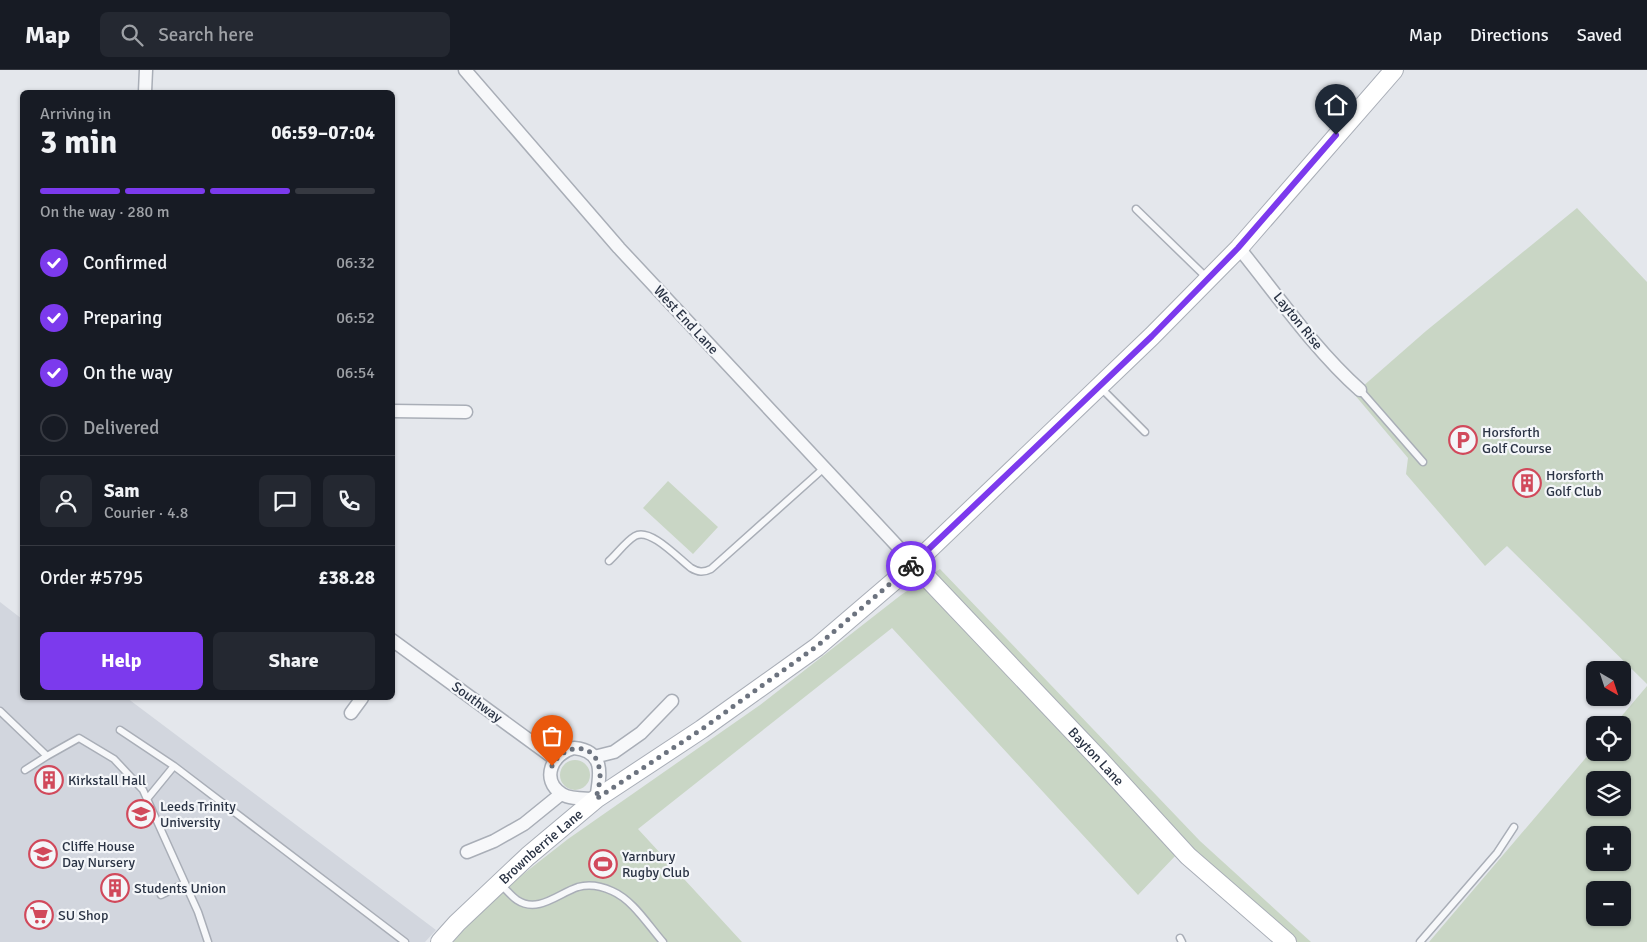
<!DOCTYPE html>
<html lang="en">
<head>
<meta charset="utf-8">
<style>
  :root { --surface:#171b24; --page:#242831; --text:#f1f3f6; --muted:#9ea1a6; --line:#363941; --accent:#7c3aed }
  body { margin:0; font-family:Signika,sans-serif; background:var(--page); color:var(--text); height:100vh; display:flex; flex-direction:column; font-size:19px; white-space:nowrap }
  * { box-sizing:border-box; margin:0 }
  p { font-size:16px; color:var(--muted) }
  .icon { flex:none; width:28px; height:28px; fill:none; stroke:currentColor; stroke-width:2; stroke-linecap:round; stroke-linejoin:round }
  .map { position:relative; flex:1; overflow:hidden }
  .panel { position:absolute; left:20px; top:20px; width:375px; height:610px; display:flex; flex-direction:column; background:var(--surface); border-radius:8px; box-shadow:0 1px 4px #0004 }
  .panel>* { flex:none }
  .needle { width:32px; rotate:141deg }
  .tools { position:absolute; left:1586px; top:591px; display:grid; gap:10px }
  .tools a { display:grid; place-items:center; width:45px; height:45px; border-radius:8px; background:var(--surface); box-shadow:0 1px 4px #0004; font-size:25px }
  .pin { position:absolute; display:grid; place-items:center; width:42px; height:42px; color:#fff; margin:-51px -21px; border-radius:50% 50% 50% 0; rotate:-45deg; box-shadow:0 0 5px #0007 }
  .pin .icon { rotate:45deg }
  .courier { position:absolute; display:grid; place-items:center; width:50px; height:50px; margin:-25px; border:4px solid #7c3aed; border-radius:50%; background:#fff; color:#222; box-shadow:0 1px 6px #0007 }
  .summary em { font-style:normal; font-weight:800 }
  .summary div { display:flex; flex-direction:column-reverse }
  .summary { display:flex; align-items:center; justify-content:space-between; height:85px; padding:0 20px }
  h1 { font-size:32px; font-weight:800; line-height:38px }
  .bar { display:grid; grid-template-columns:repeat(4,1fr); gap:8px 5px; align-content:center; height:60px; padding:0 20px }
  .bar i { height:6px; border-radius:4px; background:var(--line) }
  .bar .selected { background:var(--accent) }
  .bar p { grid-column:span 4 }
  .line { display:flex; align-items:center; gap:12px; padding:0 20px; border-top:1px solid var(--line) }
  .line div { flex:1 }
  .round { display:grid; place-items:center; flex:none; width:52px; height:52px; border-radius:8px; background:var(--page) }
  ol { padding:0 20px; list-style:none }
  li { display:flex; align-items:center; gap:15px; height:55px }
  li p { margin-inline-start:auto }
  li .icon { padding:5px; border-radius:50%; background:var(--accent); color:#fff; stroke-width:4 }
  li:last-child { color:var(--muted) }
  li i { width:28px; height:28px; border:2px solid var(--line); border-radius:50% }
  .button { display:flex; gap:10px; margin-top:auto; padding:10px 20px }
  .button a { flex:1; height:58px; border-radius:8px; background:var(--accent); color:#fff; font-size:20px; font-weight:800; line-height:58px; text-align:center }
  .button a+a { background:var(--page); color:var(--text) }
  header { display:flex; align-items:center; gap:30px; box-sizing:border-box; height:70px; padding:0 25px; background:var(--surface); border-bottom:1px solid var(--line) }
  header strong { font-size:24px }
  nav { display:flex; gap:28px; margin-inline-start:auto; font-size:18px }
  .search { width:350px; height:45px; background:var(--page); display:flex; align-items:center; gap:12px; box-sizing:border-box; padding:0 18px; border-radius:8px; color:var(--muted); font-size:19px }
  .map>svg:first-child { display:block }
</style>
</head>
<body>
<header>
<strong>Map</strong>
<div class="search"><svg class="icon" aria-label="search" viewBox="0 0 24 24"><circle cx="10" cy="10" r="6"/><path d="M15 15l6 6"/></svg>Search here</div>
<nav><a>Map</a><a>Directions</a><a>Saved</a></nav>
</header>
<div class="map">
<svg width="1647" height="872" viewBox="0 0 1647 872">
  <rect width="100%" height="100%" fill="#e4e7ec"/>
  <path fill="#d2d6de" d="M0,532l22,17v79h105l309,232 -11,12h-425z"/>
  <path fill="#c9d6c5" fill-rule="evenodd" d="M1577,138l70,74v402l-140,-138 -22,20 -79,-92 2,-16 -54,-64 72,-63z
    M668,411l50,46 -25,27 -50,-46z
    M940,499l260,272 111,101h-35l-98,-89 -40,42 -246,-267 -254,201 104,113h-289l25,-28 26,-25 64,-50 192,-134 141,-110z
    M1647,616v256h-218l166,-195v5h27v-27h-8zM1595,710h27v28h-27zM1595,765h27v27h-27zM1595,820h27v28h-27z
    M560 705a15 15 0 1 1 30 0a15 15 0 1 1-30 0Z"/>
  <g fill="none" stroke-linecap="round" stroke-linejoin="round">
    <defs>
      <path id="lane" d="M1136,139l71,69
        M1100,317l45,45
        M1360,320l63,72
        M609,491c8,-7 16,-19 26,-25 15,-9 44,23 56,32 7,4 12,5 20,1l113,-101
        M0,641l47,45 32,-18 35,21 29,31 55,122 10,30
        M120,660l54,36 -27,33
        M174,696l231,176
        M25,700l22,-14
        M500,814c6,5 11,12 17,16 21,14 42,-7 61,-13 11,-3 23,-1 34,4 21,9 36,34 51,51
        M161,825l24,-12
        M1180,868l2,4
        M1420,872l77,-89 17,-26"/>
      <path id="street" d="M465,0l154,178 295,316
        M145,22l1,-22
        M1239,178c38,47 76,102 121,142
        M392,341l74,1
        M392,570l163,119
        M351,643l11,-15
        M574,678c32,3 26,28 22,51 -10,-1 -25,1 -34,-5 -22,-14 -10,-41 12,-46z
        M594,687l20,-5 27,-19 31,-32
        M467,782l27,-11 30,-17 37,-30"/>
      <g id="secondary">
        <path id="s1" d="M914,494l186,196 88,96 99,86"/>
        <path id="s2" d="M440,872l17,-19 71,-67 68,-57 106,-70 115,-82 97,-83 238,-228 87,-88 155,-178"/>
      </g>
    </defs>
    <use href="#lane" stroke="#a9aeb7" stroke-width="9"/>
    <use href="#street" stroke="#a9aeb7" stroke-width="15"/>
    <use href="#secondary" stroke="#a9aeb7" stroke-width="20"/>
    <use href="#lane" stroke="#f7f8fa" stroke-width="6"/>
    <use href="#street" stroke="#f7f8fa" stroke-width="12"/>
    <use href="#secondary" stroke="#fff" stroke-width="18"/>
  </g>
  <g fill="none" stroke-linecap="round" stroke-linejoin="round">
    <path stroke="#6c737f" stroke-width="5" stroke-dasharray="0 9" d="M552,696c10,-21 41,-26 47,1 3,10 -1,22 -3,32l106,-70 115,-83 94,-80"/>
    <path stroke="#7c3aed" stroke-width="6" d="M911,496l241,-230 86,-88 98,-113"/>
  </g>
  <defs>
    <symbol id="parking-ring" viewBox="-11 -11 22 22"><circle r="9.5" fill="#f4f6f9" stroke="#d1495b" stroke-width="1.5"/><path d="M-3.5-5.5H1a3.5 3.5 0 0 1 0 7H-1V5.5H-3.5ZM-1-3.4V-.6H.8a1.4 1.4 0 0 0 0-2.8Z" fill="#d1495b"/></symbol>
    <symbol id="building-ring" viewBox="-11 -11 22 22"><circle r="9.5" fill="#f4f6f9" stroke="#d1495b" stroke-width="1.5"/><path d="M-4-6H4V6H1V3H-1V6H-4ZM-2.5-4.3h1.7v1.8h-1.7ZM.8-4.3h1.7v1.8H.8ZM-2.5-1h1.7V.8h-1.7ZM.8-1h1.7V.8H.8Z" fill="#d1495b"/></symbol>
    <symbol id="university-ring" viewBox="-11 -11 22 22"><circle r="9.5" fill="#f4f6f9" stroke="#d1495b" stroke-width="1.5"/><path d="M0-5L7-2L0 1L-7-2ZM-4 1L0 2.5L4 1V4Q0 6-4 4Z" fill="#d1495b"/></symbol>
    <symbol id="school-ring" viewBox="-11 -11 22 22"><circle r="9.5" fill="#f4f6f9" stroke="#d1495b" stroke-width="1.5"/><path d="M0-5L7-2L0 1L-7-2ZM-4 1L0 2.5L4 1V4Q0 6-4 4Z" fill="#d1495b"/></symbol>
    <symbol id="stadium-ring" viewBox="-11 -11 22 22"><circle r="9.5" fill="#f4f6f9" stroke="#d1495b" stroke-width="1.5"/><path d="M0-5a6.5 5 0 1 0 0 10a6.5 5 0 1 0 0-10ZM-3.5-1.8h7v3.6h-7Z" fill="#d1495b"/></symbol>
    <symbol id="supermarket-ring" viewBox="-11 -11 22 22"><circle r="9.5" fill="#f4f6f9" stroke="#d1495b" stroke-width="1.5"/><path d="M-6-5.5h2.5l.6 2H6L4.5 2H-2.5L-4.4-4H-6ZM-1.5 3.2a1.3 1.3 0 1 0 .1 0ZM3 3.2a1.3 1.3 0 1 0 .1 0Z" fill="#d1495b"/></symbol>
  </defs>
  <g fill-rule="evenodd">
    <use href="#parking-ring" x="1447" y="354" width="32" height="32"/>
    <use href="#building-ring" x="1511" y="397" width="32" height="32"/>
    <use href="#building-ring" x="33" y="694" width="32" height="32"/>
    <use href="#university-ring" x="125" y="728" width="32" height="32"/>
    <use href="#school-ring" x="27" y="768" width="32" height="32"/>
    <use href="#stadium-ring" x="587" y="778" width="32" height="32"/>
    <use href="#building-ring" x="99" y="802" width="32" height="32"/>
    <use href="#supermarket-ring" x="23" y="829" width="32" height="32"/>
  </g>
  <g text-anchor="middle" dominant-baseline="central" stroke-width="4.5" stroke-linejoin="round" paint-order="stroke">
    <g font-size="14" fill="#2b3445" stroke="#f4f6f9">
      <text transform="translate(686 250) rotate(47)">West End Lane</text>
      <text transform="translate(1298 251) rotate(51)">Layton Rise</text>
      <text transform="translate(477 632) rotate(36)">Southway</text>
      <text stroke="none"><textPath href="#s1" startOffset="265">Bayton Lane</textPath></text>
      <text stroke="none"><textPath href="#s2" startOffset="139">Brownberrie Lane</textPath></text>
    </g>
    <g font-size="14" fill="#2b3445" stroke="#f4f6f9" text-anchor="start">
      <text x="1482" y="362">Horsforth<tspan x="1482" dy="16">Golf Course</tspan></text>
      <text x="1546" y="405">Horsforth<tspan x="1546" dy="16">Golf Club</tspan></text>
      <text x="68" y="710">Kirkstall Hall</text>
      <text x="160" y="736">Leeds Trinity<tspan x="160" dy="16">University</tspan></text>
      <text x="62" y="776">Cliffe House<tspan x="62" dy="16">Day Nursery</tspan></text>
      <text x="622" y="786">Yarnbury<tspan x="622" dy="16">Rugby Club</tspan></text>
      <text x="134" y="818">Students Union</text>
      <text x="58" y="845">SU Shop</text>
    </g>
  </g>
</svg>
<div class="tools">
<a><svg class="needle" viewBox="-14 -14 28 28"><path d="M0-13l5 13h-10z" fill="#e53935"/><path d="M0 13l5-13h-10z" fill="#9ea1a6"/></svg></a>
<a><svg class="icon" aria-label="locate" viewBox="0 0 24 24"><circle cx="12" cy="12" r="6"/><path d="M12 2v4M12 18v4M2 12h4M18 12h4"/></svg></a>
<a><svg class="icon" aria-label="layers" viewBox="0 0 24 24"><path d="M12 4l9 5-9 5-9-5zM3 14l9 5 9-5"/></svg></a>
<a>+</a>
<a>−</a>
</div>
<div class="pin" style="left:552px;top:696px;background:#ea580c"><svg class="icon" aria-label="bag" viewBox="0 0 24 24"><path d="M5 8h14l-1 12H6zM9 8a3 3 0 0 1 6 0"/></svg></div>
<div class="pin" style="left:1336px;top:65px;background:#1f2937"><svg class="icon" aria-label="home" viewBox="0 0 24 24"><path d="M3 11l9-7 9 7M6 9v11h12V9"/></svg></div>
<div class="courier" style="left:911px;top:496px"><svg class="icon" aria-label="bike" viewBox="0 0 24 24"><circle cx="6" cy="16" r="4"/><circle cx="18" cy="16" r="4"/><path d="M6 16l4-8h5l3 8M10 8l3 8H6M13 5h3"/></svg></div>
<section class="panel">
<div class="summary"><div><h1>3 min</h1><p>Arriving in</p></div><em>06:59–07:04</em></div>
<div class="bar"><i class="selected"></i><i class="selected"></i><i class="selected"></i><i></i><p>On the way · 280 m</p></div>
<ol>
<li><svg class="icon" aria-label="check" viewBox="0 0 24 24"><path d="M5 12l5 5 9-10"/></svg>Confirmed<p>06:32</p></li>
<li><svg class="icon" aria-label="check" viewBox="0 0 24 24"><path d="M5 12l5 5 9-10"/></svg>Preparing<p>06:52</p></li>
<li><svg class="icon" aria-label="check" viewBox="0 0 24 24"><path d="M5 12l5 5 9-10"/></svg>On the way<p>06:54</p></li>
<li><i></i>Delivered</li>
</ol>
<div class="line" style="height:90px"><a class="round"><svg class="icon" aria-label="person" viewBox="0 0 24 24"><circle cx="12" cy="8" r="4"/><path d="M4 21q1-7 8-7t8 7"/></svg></a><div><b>Sam</b><p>Courier · 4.8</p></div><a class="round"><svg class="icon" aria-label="chat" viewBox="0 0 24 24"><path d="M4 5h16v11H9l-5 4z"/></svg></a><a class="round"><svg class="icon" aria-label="phone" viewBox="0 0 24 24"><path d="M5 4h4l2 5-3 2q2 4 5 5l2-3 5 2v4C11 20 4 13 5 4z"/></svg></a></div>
<div class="line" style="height:65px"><div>Order #5795</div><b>£38.28</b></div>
<div class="button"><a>Help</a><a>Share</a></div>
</section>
</div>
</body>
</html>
